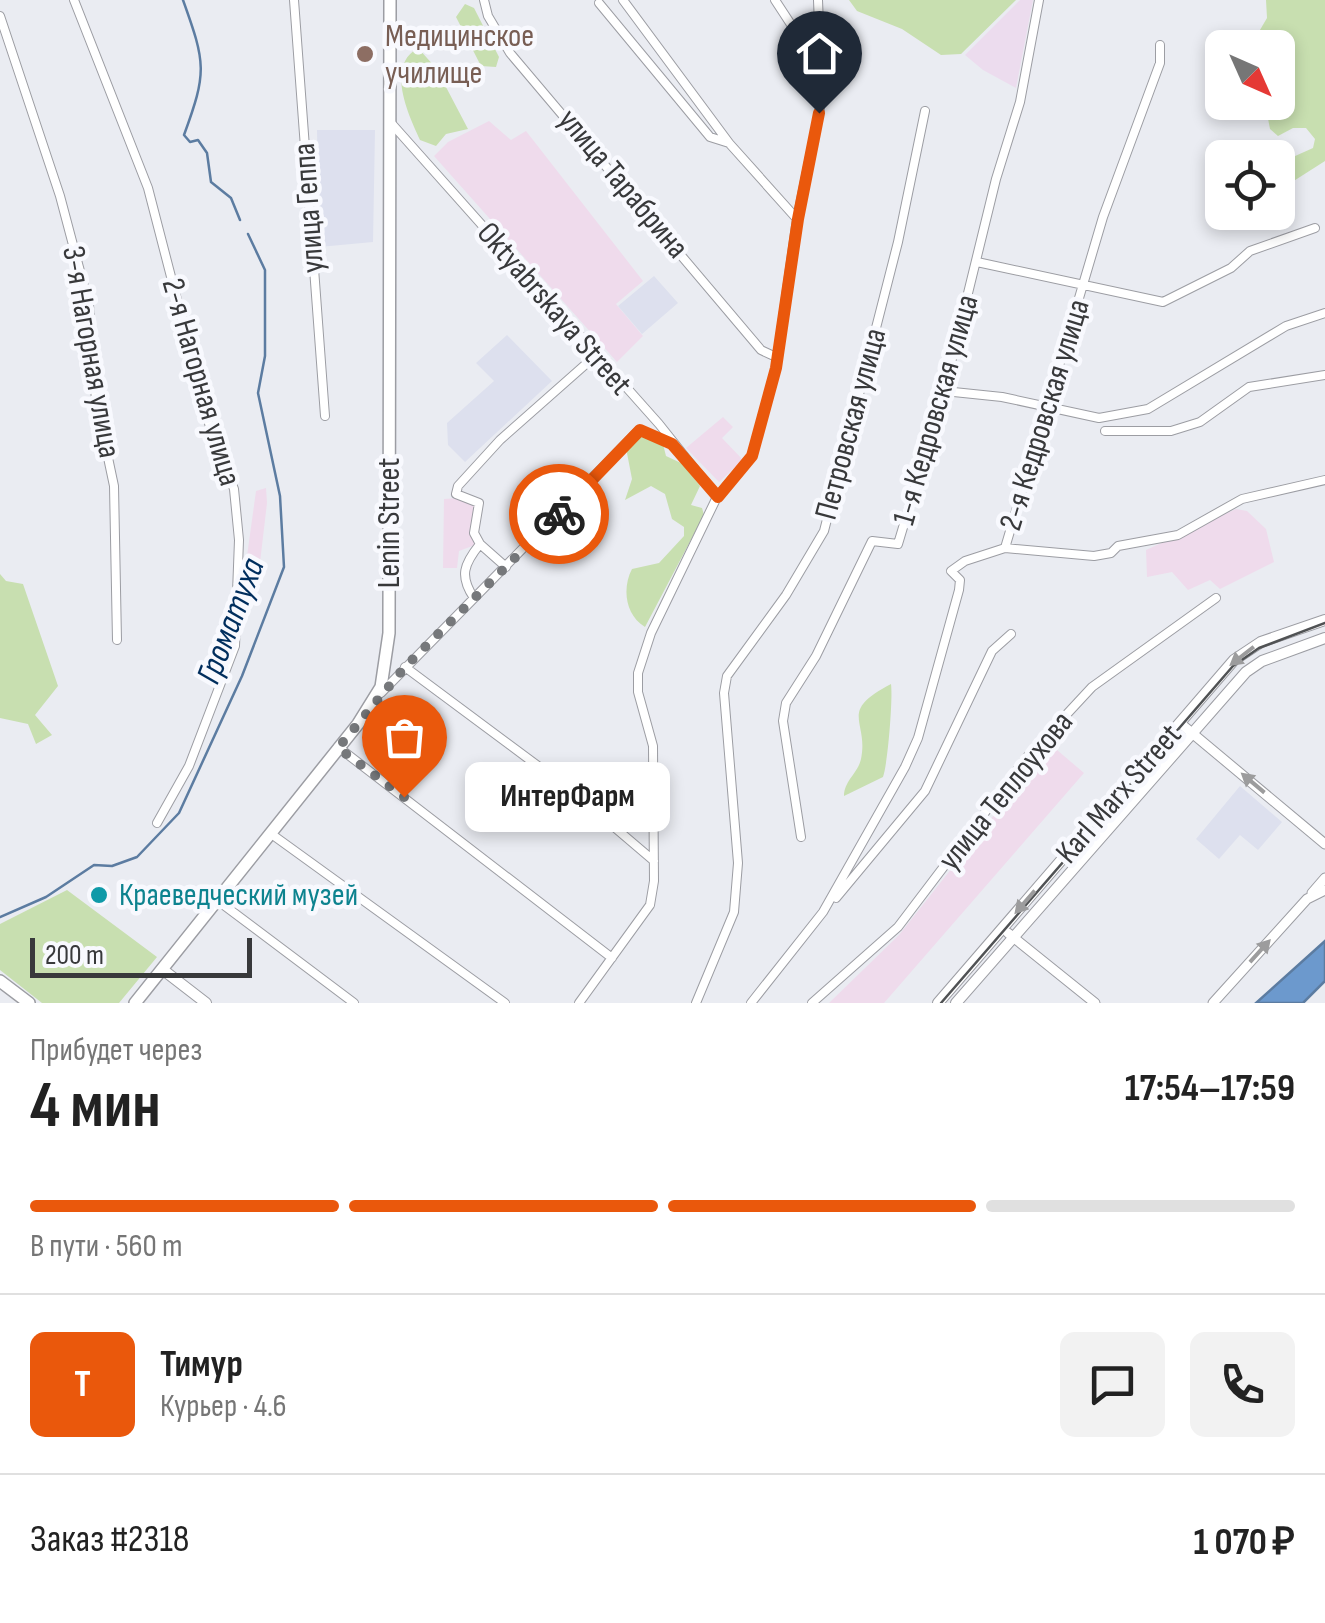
<!DOCTYPE html>
<html lang="ru">
<head>
<meta charset="utf-8">
<style>
  :root { --surface:#fff; --page:#f2f2f2; --text:#222; --muted:#767676; --line:#e0e0e0; --accent:#ea580c }
  body { margin:0; font-family:"Sofia Sans Condensed",sans-serif; background:var(--page); color:var(--text); height:100vh; display:flex; flex-direction:column; font-size:38px; white-space:nowrap }
  * { box-sizing:border-box; margin:0 }
  p { font-size:32px; color:var(--muted) }
  .icon { flex:none; width:55px; height:55px; fill:none; stroke:currentColor; stroke-width:2; stroke-linecap:round; stroke-linejoin:round }
  .map { position:relative; height:1003px; overflow:hidden }
  .side { display:flex; flex-direction:column; background:var(--surface); flex:1 }
  .side>* { flex:none }
  .needle { width:65px; rotate:135deg }
  .fabs { position:absolute; left:1205px; top:30px; display:grid; gap:20px }
  .fabs a { display:grid; place-items:center; width:90px; height:90px; border-radius:15px; background:var(--surface); box-shadow:0 5px 15px #0003; font-size:50px }
  .scale { position:absolute; left:30px; bottom:25px; width:222px; box-sizing:border-box; padding-left:10px; border:5px solid #38393b; border-top:0; font-size:28px; line-height:35px; white-space:nowrap; color:#38393b; -webkit-text-stroke:8px #f8f9fe; paint-order:stroke }
  .pin { position:absolute; display:grid; place-items:center; width:85px; height:85px; color:#fff; margin:-102px -42px; border-radius:50% 50% 50% 0; rotate:-45deg; box-shadow:0 0 10px #0007 }
  .pin .icon { rotate:45deg }
  .courier { position:absolute; display:grid; place-items:center; width:100px; height:100px; margin:-50px; border:8px solid #ea580c; border-radius:50%; background:#fff; color:#222; box-shadow:0 2px 12px #0007 }
  .bubble { position:absolute; height:70px; border-radius:15px; background:var(--surface); box-shadow:0 5px 15px #0003; font-size:32px; font-weight:700; line-height:70px; text-align:center }
  .summary em { font-style:normal; font-weight:700 }
  .summary div { display:flex; flex-direction:column-reverse }
  .summary { display:flex; align-items:center; justify-content:space-between; height:170px; padding:0 30px }
  h1 { font-size:65px; font-weight:700; line-height:75px }
  .bar { display:grid; grid-template-columns:repeat(4,1fr); gap:15px 10px; align-content:center; height:120px; padding:0 30px }
  .bar i { height:12px; border-radius:8px; background:var(--line) }
  .bar .on { background:var(--accent) }
  .bar p { grid-column:span 4 }
  .line { display:flex; align-items:center; gap:25px; padding:0 30px; border-top:2px solid var(--line) }
  .line div { flex:1 }
  .round { display:grid; place-items:center; flex:none; width:105px; height:105px; border-radius:15px; background:var(--page) }
  .map>svg:first-child { display:block }
</style>
</head>
<body>
<div class="map">
<svg width="1325" height="1003" viewBox="0 0 1325 1003">
  <rect width="100%" height="100%" fill="#eaecf2"/>
  <path fill="#ecdcee" d="M1020,0h13l-17,88 -33,-18 -18,-15z"/>
  <path fill="#efdbec" d="M489,121l22,19 15,-9 117,150 -27,23 27,32 -26,26 -183,-206 14,-14z
    M723,417l10,10 -11,11 21,22 -24,22 -33,-34z
    M266,488l1,15 -10,85 -14,-3 13,-94z
    M458,498l19,5 -2,42 -16,6 -2,17h-14l1,-69z
    M1236,509l11,2 19,18 8,33 -54,27 -10,-9 -22,10 -16,-18 -25,5 -1,-27z
    M1050,744l34,29 -200,230h-55l70,-68z"/>
  <path fill="#dde0ee" d="M317,130h58l-2,112 -54,5z
    M654,276l24,27 -36,31 -24,-28z
    M507,335l45,46 -87,81 -17,-17 -1,-22 47,-42 -18,-18z
    M1240,786l42,36 -24,28 -18,-15 -21,24 -23,-20z"/>
  <path fill="#c8dfb0" d="M849,0h167l-55,54 -20,1 -39,-26 -45,-18z
    M1266,0h59v161l-47,30v-33l-28,-1 1,-13 12,-2 21,19 29,-13 2,-9 -9,-11h-13l-15,8 -8,-7 -5,-26 13,-1v-54l-28,-1 17,-29z
    M465,4l9,4 25,49 -3,10 -15,-1 -25,-49z
    M418,48l18,20 32,61 -22,5 -10,12 -16,-6c-11,-24 -35,-74 -2,-92z
    M642,435l21,9 3,12 17,8 17,22 -9,19 11,3 2,7 -59,112c-20,-12 -23,-39 -13,-58l27,-6 25,-27v-9l-12,-8 -7,-25 -14,-8 -26,14 7,-21 -6,-31z
    M0,574l6,7 17,3 35,102 -23,29 17,20 -16,9 -8,-20 -28,-6z
    M891,684c2,13 -3,79 -8,93l-39,19c0,-15 14,-23 17,-37 8,-39 -24,-47 30,-75z
    M67,890l90,67 -38,46h-77l-42,-33v-46z"/>
  <path fill="#6c99cd" stroke="#5c7ca1" stroke-width="2.5" d="M1325,941v40l-22,22h-47z"/>
  <g fill="none" stroke-linecap="round" stroke-linejoin="round">
    <path stroke="#5c7ca1" stroke-width="2.5" d="M183,0c23,64 24,72 1,135l6,7 8,-2 9,13 4,29 20,16 9,22
      M0,917l46,-20 48,-32 18,1 25,-9 42,-44 63,-137 42,-109 -4,-71 -22,-103 7,-37v-86l-17,-36"/>
    <defs>
      <path id="minor" d="M74,0l74,188 63,243 23,58 5,51 -4,106 -46,120 -32,57
        M294,0l31,416
        M484,0l4,16 22,37 251,297 15,7
        M623,0l106,143 68,76
        M775,0l51,78
        M599,3l111,134 19,6
        M0,16l60,180 29,109 7,96 18,85 3,154
        M392,124l267,300 58,73
        M977,262l186,40 68,-34 19,-17 65,-23
        M944,391l58,6 97,21 49,-9 138,-83 39,-13
        M639,430l33,14
        M1105,431h66l29,-9 49,-35 76,-12
        M480,544l26,23
        M1005,548l89,8 17,-3 7,-7 60,-11 64,-36 83,-19
        M474,598c-15,-22 -10,-34 6,-54l-6,-11 5,-30 -23,-9 2,-8 42,-46 95,-84
        M405,667l168,125 81,69
        M381,693l258,-263
        M338,747l274,211
        M270,833l235,170
        M801,837l-18,-116 3,-18 30,-47 56,-115 26,3 46,-153 52,-212 24,-77 19,-102
        M836,898l89,-107 67,-140 19,-17
        M217,900l137,103
        M579,1003l71,-98 4,-24 -1,-135 -15,-54v-19l13,-40 66,-136 35,-41 24,-89 21,-148 34,-164v-19l-12,-11 -1,-25
        M696,1003l38,-91 4,-49 -14,-170 3,-17 59,-81 38,-64 74,-289 27,-131
        M751,1003l72,-91 82,-145 13,-29 41,-148 1,-10 -9,-9 14,-10 40,-13 98,-331 57,-154v-18
        M812,1003l86,-76 129,-170 65,-70 124,-89"/>
      <path id="tertiary" d="M1180,723l145,121
        M1312,893l13,-15
        M1008,933l87,70
        M1213,1003l94,-104 18,-9"/>
      <path id="secondary" d="M162,969l44,34
        M938,1003l296,-343 27,-18 64,-22
        M956,1003l290,-331 16,-11 63,-23"/>
      <path id="primary" d="M0,981l29,22
        M135,1003l223,-279 23,-37 8,-54 1,-633"/>
    </defs>
    <use href="#minor" stroke="#9c9da3" stroke-width="10"/>
    <use href="#tertiary" stroke="#9c9da3" stroke-width="11"/>
    <use href="#secondary" stroke="#9c9da3" stroke-width="12"/>
    <use href="#primary" stroke="#9c9da3" stroke-width="14"/>
    <use href="#minor" stroke="#fff" stroke-width="8"/>
    <use href="#tertiary" stroke="#fff" stroke-width="9"/>
    <use href="#secondary" stroke="#fff" stroke-width="10"/>
    <use href="#primary" stroke="#fff" stroke-width="11"/>
    <path stroke="#505254" stroke-width="2.5" d="M941,1003l292,-337 26,-18 66,-25"/>
  </g>
  <defs><path id="oneway-solid" d="M-6-.8H1V-3.2L6.5 0L1 3.2V.8H-6Z" transform="scale(2.5)"/></defs>
  <g fill="#9c9c9d">
    <use href="#oneway-solid" transform="translate(1242 656) rotate(142)"/>
    <use href="#oneway-solid" transform="translate(1253 783) rotate(-140)"/>
    <use href="#oneway-solid" transform="translate(1025 902) rotate(131)"/>
    <use href="#oneway-solid" transform="translate(1260 951) rotate(-48)"/>
  </g>
  <g fill="none" stroke-linecap="round" stroke-linejoin="round">
    <path stroke="#76787b" stroke-width="10" stroke-dasharray="0 18" d="M404,797l-66,-49 67,-81 154,-153"/>
    <path stroke="#ea580c" stroke-width="12" d="M559,514l81,-84 32,14 46,53 34,-41 24,-88 22,-149 21,-106"/>
  </g>
  <circle fill="#8d6e63" stroke="#f8f9fe" stroke-width="4" cx="365" cy="54" r="10"/>
  <circle fill="#0f9aa8" stroke="#f8f9fe" stroke-width="4" cx="99" cy="895" r="10"/>
  <g text-anchor="middle" dominant-baseline="central" stroke-width="9" stroke-linejoin="round" paint-order="stroke">
    <g font-size="32" fill="#785e54" stroke="#f8f9fe" text-anchor="start">
      <text x="385" y="36">Медицинское<tspan x="385" dy="37">училище</tspan></text>
    </g>
    <g font-size="32" fill="#38393b" stroke="#f8f9fe">
      <text transform="translate(623 184) rotate(50)">улица Тарабрина</text>
      <text transform="translate(309 208) rotate(-94)">улица Геппа</text>
      <text transform="translate(554 309) rotate(49)">Oktyabrskaya Street</text>
      <text transform="translate(91 352) rotate(80)">3-я Нагорная улица</text>
      <text transform="translate(201 382) rotate(74)">2-я Нагорная улица</text>
      <text transform="translate(936 410) rotate(-74)">1-я Кедровская улица</text>
      <text transform="translate(1045 415) rotate(-73)">2-я Кедровская улица</text>
      <text transform="translate(851 424) rotate(-75)">Петровская улица</text>
      <text transform="translate(389 523) rotate(-90)">Lenin Street</text>
      <text transform="translate(1006 791) rotate(-51)">улица Теплоухова</text>
      <text transform="translate(1119 794) rotate(-49)">Karl Marx Street</text>
    </g>
    <g font-size="32" fill="#0d838f" stroke="#f8f9fe" text-anchor="start">
      <text x="119" y="895">Краеведческий музей</text>
    </g>
    <g font-size="35" font-style="italic" fill="#002e5d" stroke="#f8f9fe">
      <text transform="translate(231 621) rotate(-69)">Громатуха</text>
    </g>
  </g>
</svg>
<div class="fabs">
<a><svg class="needle" viewBox="-14 -14 28 28"><path d="M0-13l5 13h-10z" fill="#e53935"/><path d="M0 13l5-13h-10z" fill="#767676"/></svg></a>
<a><svg class="icon" aria-label="locate" viewBox="0 0 24 24"><circle cx="12" cy="12" r="6"/><path d="M12 2v4M12 18v4M2 12h4M18 12h4"/></svg></a>
</div>
<div class="scale">200 m</div>
<div class="pin" style="left:404px;top:797px;background:#ea580c"><svg class="icon" aria-label="bag" viewBox="0 0 24 24"><path d="M5 8h14l-1 12H6zM9 8a3 3 0 0 1 6 0"/></svg></div>
<div class="pin" style="left:819px;top:113px;background:#1f2937"><svg class="icon" aria-label="home" viewBox="0 0 24 24"><path d="M3 11l9-7 9 7M6 9v11h12V9"/></svg></div>
<div class="courier" style="left:559px;top:514px"><svg class="icon" aria-label="bike" viewBox="0 0 24 24"><circle cx="6" cy="16" r="4"/><circle cx="18" cy="16" r="4"/><path d="M6 16l4-8h5l3 8M10 8l3 8H6M13 5h3"/></svg></div>
<div class="bubble" style="left:465px;top:762px;width:205px">ИнтерФарм</div>
</div>
<section class="side">
<div class="summary"><div><h1>4 мин</h1><p>Прибудет через</p></div><em>17:54–17:59</em></div>
<div class="bar"><i class="on"></i><i class="on"></i><i class="on"></i><i></i><p>В пути · 560 m</p></div>
<div class="line" style="height:180px"><b class="round" style="background:var(--accent);color:#fff">Т</b><div><b>Тимур</b><p>Курьер · 4.6</p></div><a class="round"><svg class="icon" aria-label="chat" viewBox="0 0 24 24"><path d="M4 5h16v11H9l-5 4z"/></svg></a><a class="round"><svg class="icon" aria-label="phone" viewBox="0 0 24 24"><path d="M5 4h4l2 5-3 2q2 4 5 5l2-3 5 2v4C11 20 4 13 5 4z"/></svg></a></div>
<div class="line" style="height:130px"><div>Заказ #2318</div><b>1 070 ₽</b></div>
</section>
</body>
</html>
